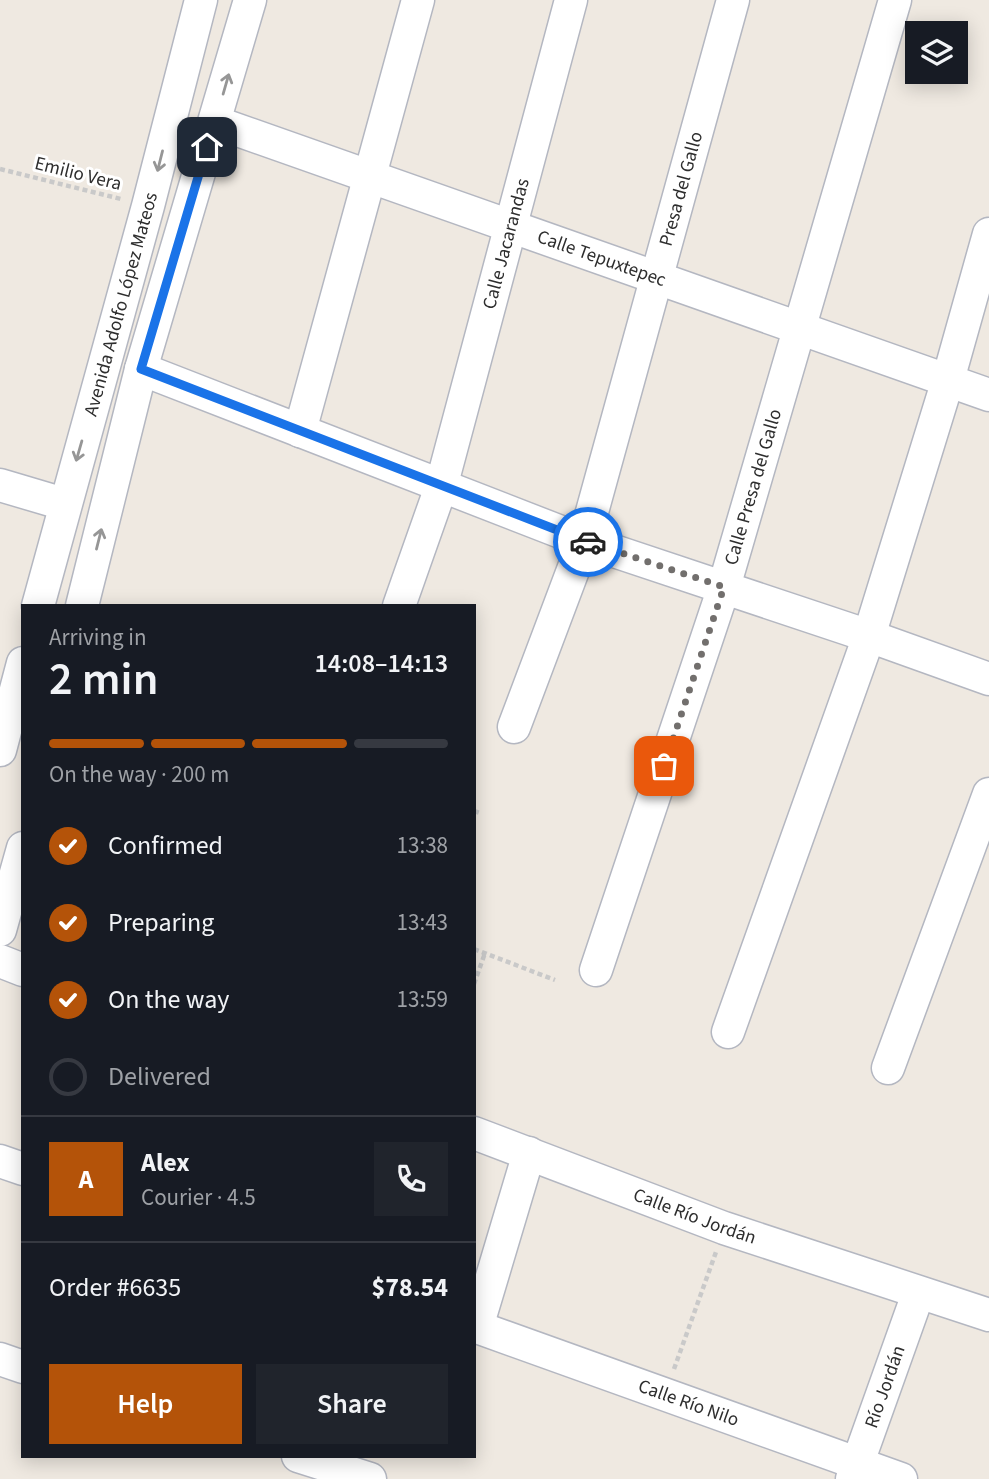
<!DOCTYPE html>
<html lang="en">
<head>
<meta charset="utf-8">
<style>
  :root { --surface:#171b24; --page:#20242c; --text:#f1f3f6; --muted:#9ea1a6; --line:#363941; --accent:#b45309 }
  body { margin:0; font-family:"Source Sans 3",sans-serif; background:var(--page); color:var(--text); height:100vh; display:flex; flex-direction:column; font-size:26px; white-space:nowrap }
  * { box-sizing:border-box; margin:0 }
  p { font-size:23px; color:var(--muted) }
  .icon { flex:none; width:38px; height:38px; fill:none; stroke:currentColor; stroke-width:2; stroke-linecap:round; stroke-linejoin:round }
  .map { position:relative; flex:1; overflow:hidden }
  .side { position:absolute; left:21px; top:604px; width:455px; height:854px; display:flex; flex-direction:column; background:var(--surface); border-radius:0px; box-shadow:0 4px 18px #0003 }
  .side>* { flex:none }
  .buttons { position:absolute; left:905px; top:21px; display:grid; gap:14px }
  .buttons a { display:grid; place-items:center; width:63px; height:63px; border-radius:0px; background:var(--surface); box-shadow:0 4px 18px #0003; font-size:35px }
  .pin { position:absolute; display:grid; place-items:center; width:60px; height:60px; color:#fff; margin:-30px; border-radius:14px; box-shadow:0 4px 10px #0006 }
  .courier { position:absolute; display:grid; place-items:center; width:70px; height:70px; margin:-35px; border:5px solid #1a73e8; border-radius:50%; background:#fff; color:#222; box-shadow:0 2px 9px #0007 }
  .headline em { font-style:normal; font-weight:600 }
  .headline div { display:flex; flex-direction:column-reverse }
  .headline { display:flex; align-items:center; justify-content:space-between; height:119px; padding:0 28px }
  h1 { font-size:46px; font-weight:600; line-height:52px }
  .bar { display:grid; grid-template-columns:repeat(4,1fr); gap:10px 7px; align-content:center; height:84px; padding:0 28px }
  .bar i { height:9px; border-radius:5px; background:var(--line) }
  .bar .active { background:var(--accent) }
  .bar p { grid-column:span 4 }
  .line { display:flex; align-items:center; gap:18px; padding:0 28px; border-top:2px solid var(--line) }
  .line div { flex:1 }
  .round { display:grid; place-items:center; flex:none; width:74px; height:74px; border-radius:0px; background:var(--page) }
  ol { padding:0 28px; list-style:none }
  li { display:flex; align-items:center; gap:21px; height:77px }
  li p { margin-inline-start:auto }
  li .icon { padding:7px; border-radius:50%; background:var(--accent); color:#fff; stroke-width:4 }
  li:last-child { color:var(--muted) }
  li i { width:38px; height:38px; border:4px solid var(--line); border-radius:50% }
  .primary-button { display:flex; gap:14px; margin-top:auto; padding:14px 28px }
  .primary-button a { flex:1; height:80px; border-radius:0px; background:var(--accent); color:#fff; font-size:28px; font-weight:600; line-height:80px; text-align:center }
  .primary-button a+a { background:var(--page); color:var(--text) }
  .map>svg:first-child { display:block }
</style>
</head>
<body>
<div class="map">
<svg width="989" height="1479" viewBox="0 0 989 1479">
  <rect width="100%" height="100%" fill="#efe9e1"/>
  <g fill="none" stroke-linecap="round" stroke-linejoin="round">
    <defs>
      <g id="minor">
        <path id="s1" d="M215,122l774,273"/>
        <path d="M141,369l443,172 285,95 120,43"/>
        <path d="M300,431l118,-431"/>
        <path d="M0,485l64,19"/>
        <path id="s2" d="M38,606l110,-400 53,-206"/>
        <path d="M82,606l59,-237 109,-369"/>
        <path id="s3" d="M399,606l42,-119 130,-487"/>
        <path id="s4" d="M514,727l70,-186 149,-541"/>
        <path d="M0,750l23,-87"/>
        <path d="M0,930l23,-82"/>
        <path d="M0,961l23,9"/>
        <path id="s5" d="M596,970l128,-383 171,-587"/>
        <path d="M728,1032l141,-396 79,-256 41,-146"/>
        <path d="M888,1068l101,-274"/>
        <path id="s6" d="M474,1133l250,95 265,87"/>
        <path d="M0,1161l23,8"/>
        <path id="s7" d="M474,1326l427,153"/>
        <path d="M477,1327l52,-174"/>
        <path d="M0,1359l23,8"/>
        <path d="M298,1456l72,23"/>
        <path id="s8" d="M852,1479l66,-185"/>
      </g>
    </defs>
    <use href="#minor" stroke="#b4b7c1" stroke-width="35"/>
    <path stroke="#c9c9c9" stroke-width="4.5" stroke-dasharray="5 3.5" stroke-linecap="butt" d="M0,169l121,30
      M474,811l6,2
      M474,949l81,31
      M474,984l11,-31
      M674,1369l42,-117"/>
    <use href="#minor" stroke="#fff" stroke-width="32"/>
  </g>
  <defs><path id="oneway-shaft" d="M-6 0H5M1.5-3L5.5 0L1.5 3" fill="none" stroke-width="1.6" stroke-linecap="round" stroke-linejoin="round" transform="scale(1.75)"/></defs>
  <g stroke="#969696">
    <use href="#oneway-shaft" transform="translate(226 84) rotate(-74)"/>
    <use href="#oneway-shaft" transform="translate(160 161) rotate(104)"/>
    <use href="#oneway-shaft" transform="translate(79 451) rotate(106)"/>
    <use href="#oneway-shaft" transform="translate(99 539) rotate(-76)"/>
  </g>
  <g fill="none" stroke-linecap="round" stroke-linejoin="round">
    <path stroke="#726f6d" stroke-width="7" stroke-dasharray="0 12.6" d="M588,542l136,45 -60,179"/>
    <path stroke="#1a73e8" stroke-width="9" d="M207,147l-66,222 447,173"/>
  </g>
  <g text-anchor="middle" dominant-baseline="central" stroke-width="6" stroke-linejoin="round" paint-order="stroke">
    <g font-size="19" fill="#2e2e2e" stroke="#fff">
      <text transform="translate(78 174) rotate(14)">Emilio Vera</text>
      <text stroke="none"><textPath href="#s4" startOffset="564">Presa del Gallo</textPath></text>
      <text stroke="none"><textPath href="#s3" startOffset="378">Calle Jacarandas</textPath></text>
      <text stroke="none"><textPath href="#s1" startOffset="410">Calle Tepuxtepec</textPath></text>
      <text stroke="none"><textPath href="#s2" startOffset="313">Avenida Adolfo López Mateos</textPath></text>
      <text stroke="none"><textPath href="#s5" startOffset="508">Calle Presa del Gallo</textPath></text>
      <text stroke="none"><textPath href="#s6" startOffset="236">Calle Río Jordán</textPath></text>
      <text stroke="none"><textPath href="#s8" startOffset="98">Río Jordán</textPath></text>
      <text stroke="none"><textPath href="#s7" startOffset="228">Calle Río Nilo</textPath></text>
    </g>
  </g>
</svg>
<div class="buttons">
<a><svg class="icon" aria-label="layers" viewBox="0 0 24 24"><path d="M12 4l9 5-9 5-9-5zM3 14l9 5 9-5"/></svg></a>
</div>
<div class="pin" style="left:664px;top:766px;background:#ea580c"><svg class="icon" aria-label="bag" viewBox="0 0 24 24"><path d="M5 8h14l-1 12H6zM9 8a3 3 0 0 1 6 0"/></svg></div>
<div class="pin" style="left:207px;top:147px;background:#1f2937"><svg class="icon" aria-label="home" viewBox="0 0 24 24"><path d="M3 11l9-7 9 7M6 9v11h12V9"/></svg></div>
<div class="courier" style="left:588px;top:542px"><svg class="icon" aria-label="car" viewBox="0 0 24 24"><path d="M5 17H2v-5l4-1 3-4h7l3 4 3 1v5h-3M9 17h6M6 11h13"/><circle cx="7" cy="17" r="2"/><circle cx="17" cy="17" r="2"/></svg></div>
<section class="side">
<div class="headline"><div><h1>2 min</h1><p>Arriving in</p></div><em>14:08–14:13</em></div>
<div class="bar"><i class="active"></i><i class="active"></i><i class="active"></i><i></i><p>On the way · 200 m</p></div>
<ol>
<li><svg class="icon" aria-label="check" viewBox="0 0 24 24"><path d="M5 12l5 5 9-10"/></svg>Confirmed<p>13:38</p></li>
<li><svg class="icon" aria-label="check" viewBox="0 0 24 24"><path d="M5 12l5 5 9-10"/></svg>Preparing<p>13:43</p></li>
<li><svg class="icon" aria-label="check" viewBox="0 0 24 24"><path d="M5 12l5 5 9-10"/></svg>On the way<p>13:59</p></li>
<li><i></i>Delivered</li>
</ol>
<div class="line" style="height:126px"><b class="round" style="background:var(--accent);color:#fff">A</b><div><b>Alex</b><p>Courier · 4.5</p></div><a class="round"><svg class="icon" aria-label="phone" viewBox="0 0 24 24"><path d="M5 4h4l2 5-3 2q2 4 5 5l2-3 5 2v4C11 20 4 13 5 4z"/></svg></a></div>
<div class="line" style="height:91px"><div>Order #6635</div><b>$78.54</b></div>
<div class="primary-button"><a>Help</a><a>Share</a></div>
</section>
</div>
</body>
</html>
